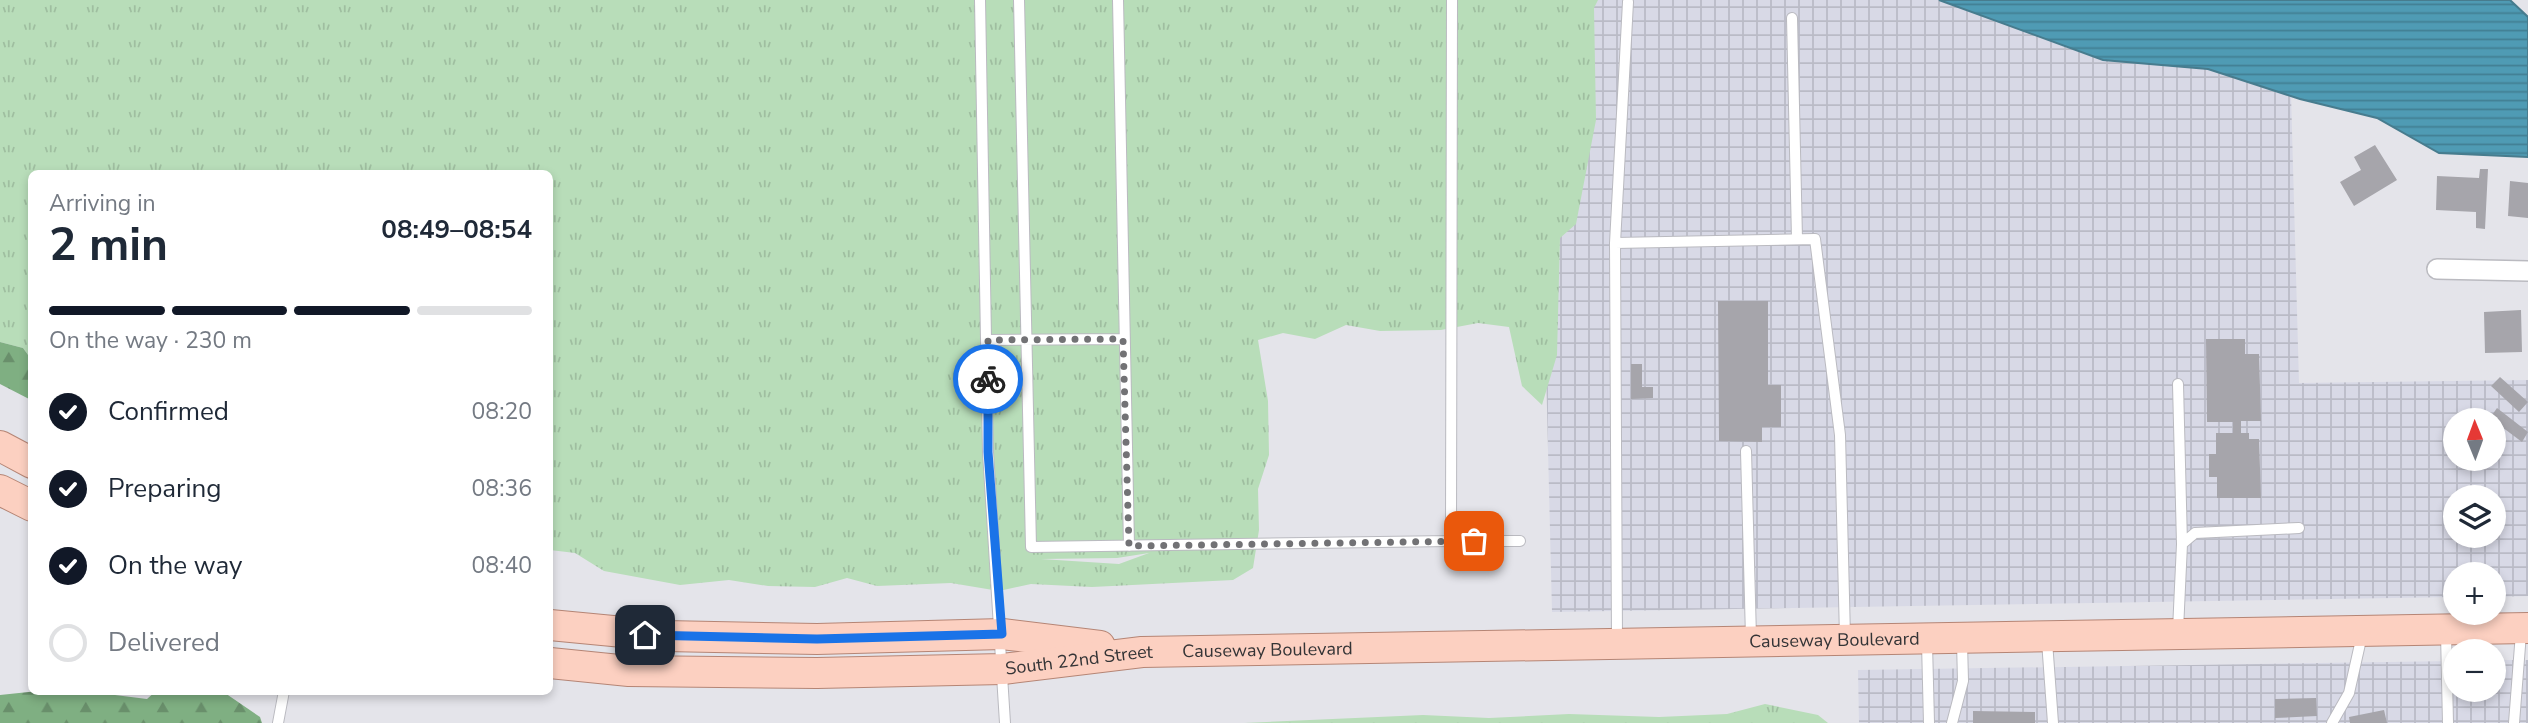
<!DOCTYPE html>
<html lang="en">
<head>
<meta charset="utf-8">
<style>
  :root { --surface:#fff; --page:#f6f6f7; --text:#1f2937; --muted:#747a83; --line:#e0e1e3; --accent:#111827 }
  body { margin:0; font-family:"Nunito Sans",sans-serif; background:var(--page); color:var(--text); height:100vh; display:flex; flex-direction:column; font-size:26px; white-space:nowrap }
  * { box-sizing:border-box; margin:0 }
  p { font-size:23px; color:var(--muted) }
  .icon { flex:none; width:38px; height:38px; fill:none; stroke:currentColor; stroke-width:2; stroke-linecap:round; stroke-linejoin:round }
  .map { position:relative; flex:1; overflow:hidden }
  .details { position:absolute; left:28px; top:170px; width:525px; height:525px; display:flex; flex-direction:column; background:var(--surface); border-radius:10px; box-shadow:0 4px 10px #0003 }
  .details>* { flex:none }
  .needle { width:46px; rotate:359deg }
  .buttons { position:absolute; left:2443px; top:408px; display:grid; gap:14px }
  .buttons a { display:grid; place-items:center; width:63px; height:63px; border-radius:50%; background:var(--surface); box-shadow:0 4px 10px #0003; font-size:35px }
  .pin { position:absolute; display:grid; place-items:center; width:60px; height:60px; color:#fff; margin:-30px; border-radius:14px; box-shadow:0 4px 10px #0006 }
  .courier { position:absolute; display:grid; place-items:center; width:70px; height:70px; margin:-35px; border:5px solid #1a73e8; border-radius:50%; background:#fff; color:#222; box-shadow:0 2px 9px #0007 }
  .summary em { font-style:normal; font-weight:700 }
  .summary div { display:flex; flex-direction:column-reverse }
  .summary { display:flex; align-items:center; justify-content:space-between; height:119px; padding:0 21px }
  h1 { font-size:46px; font-weight:700; line-height:52px }
  .bar { display:grid; grid-template-columns:repeat(4,1fr); gap:10px 7px; align-content:center; height:84px; padding:0 21px }
  .bar i { height:9px; border-radius:5px; background:var(--line) }
  .bar .current { background:var(--accent) }
  .bar p { grid-column:span 4 }
  ol { padding:0 21px; list-style:none }
  li { display:flex; align-items:center; gap:21px; height:77px }
  li p { margin-inline-start:auto }
  li .icon { padding:7px; border-radius:50%; background:var(--accent); color:#fff; stroke-width:4 }
  li:last-child { color:var(--muted) }
  li i { width:38px; height:38px; border:4px solid var(--line); border-radius:50% }
  .map>svg:first-child { display:block }
</style>
</head>
<body>
<div class="map">
<svg width="2528" height="723" viewBox="0 0 2528 723">
  <defs>
    <pattern id="industrial-grid" width="8" height="8" patternUnits="userSpaceOnUse" patternTransform="scale(1.75)"><rect width="8" height="8" fill="#d8d9e6"/><path d="M0 4h8M4 0v8" fill="none" stroke="#babbc6"/></pattern>
    <pattern id="grass-tufts" width="24" height="20" patternUnits="userSpaceOnUse" patternTransform="scale(1.75)"><rect width="24" height="20" fill="#b8ddb9"/><path d="M3 7l-1-3M5 7V3M7 7l1-3M15 17l-1-3M17 17v-4M19 17l1-3" fill="none" stroke="#9fbea0"/></pattern>
    <pattern id="forest-firs" width="22" height="20" patternUnits="userSpaceOnUse" patternTransform="scale(1.75)"><rect width="22" height="20" fill="#7faf82"/><path d="M5 1l3.5 6h-7zM16 11l3.5 6h-7z" fill="#698f6b"/></pattern>
    <pattern id="water-rules" width="6" height="5" patternUnits="userSpaceOnUse" patternTransform="scale(1.75)"><rect width="6" height="5" fill="#4f9bb4"/><path d="M0 2.5h6" fill="none" stroke="#427f93"/></pattern>
  </defs>
  <rect width="100%" height="100%" fill="#e4e4ea"/>
  <path fill="url(#industrial-grid)" fill-rule="evenodd" d="M1537,0h402l164,60 105,9 83,25 8,289 229,-3v216l-34,1v-23h-39v23l-903,15zM2455,420h39v38h-39zM2455,497h39v39h-39z
    M2494,660h34v63h-669l-1,-53 597,-9v29h39z"/>
  <path fill="url(#grass-tufts)" fill-rule="evenodd" d="M0,0h1598l-4,8 2,112 -20,104 -16,14 -3,117 -15,50 -20,-19 -13,-59 -31,-4 -37,7 -61,1 -34,-6 -31,14 -32,-6 -25,7 10,61 1,54 -11,34 1,41 -6,38 -20,12 -141,7 -61,-3 -32,7 -48,-8 -74,3 -30,-8 -32,9 -47,-1 -39,-6 -49,5 -76,-14 -29,-18 -25,-3v-377h-518l-1,186 -8,-11 -23,-6zM1149,553l-30,11 -78,-5 76,-1z
    M1765,704l53,11 10,8h-584l179,-8 66,3 80,-4 90,3 68,-3z"/>
  <path fill="url(#forest-firs)" d="M0,342l23,6 8,11v41l-31,-16z
    M38,691h45l64,8 9,-8h66l38,26 2,6h-262v-28z"/>
  <path fill="url(#water-rules)" stroke="#477c8e" stroke-width="2" d="M1939,0h571l18,17v140l-89,-4 -62,-35 -77,-19 -92,-30 -105,-9z"/>
  <path fill="#a6a5ab" d="M2375,145l22,35 -43,26 -14,-24 21,-12 -7,-13z
    M2480,169h8l-3,60 -9,-1v-16l-40,-2 1,-34 42,2z
    M2510,181l18,2v35l-20,-2z
    M1718,301h50v84h13v42h-19v15l-43,-1z
    M2521,310l1,42 -37,1 -1,-41z
    M2206,339h39v15h14l2,67h-20v12h8v6h10l2,59h-44v-21h-8v-23h7v-21h17v-11h-26z
    M1631,364h11v23h11v11l-22,1z
    M2500,377l28,25 -9,10 -28,-26z
    M2497,408l31,24 -6,10 -32,-24z
    M2316,698l1,18 -42,2v-19z
    M2384,710l3,13h-37l-1,-6z
    M1973,711l62,1v11h-62z"/>
  <g fill="none" stroke-linecap="round" stroke-linejoin="round">
    <defs>
      <path id="service" d="M980,0l8,452 17,271
        M1019,0l12,547 420,-6
        M1118,0l11,546
        M1452,0l-1,541h69
        M1792,18l5,221
        M1615,243l13,-241
        M988,340l135,-1
        M2178,384l4,160
        M1746,451l5,186
        M2178,630l4,-86 13,-11 104,-5
        M2446,633l2,90
        M1617,640l-2,-397 200,-4 25,196 5,202
        M2047,641l6,82
        M1927,643l2,80
        M278,723l6,-32
        M1952,723l11,-42 -1,-39
        M2332,723l17,-30 13,-58
        M2514,723l7,-90"/>
      <path id="minor" d="M2437,269l91,2"/>
      <g id="primary">
        <path d="M0,446l32,17"/>
        <path d="M0,490l32,16"/>
        <path d="M550,625l115,11 152,3 185,-5 98,12"/>
        <path id="s1" d="M550,663l79,8 188,2 186,-4 139,-17 1386,-24"/>
      </g>
    </defs>
    <use href="#service" stroke="#babac0" stroke-width="12"/>
    <use href="#minor" stroke="#babac0" stroke-width="22"/>
    <use href="#primary" stroke="#b58575" stroke-width="32"/>
    <use href="#service" stroke="#fff" stroke-width="10"/>
    <use href="#minor" stroke="#fff" stroke-width="19"/>
    <use href="#primary" stroke="#fcd0c1" stroke-width="30"/>
  </g>
  <g fill="none" stroke-linecap="round" stroke-linejoin="round">
    <path stroke="#727275" stroke-width="7" stroke-dasharray="0 12.6" d="M988,379v-39l135,-1 6,207 345,-5"/>
    <path stroke="#1a73e8" stroke-width="9" d="M645,635l172,4 185,-5 -14,-182v-73"/>
  </g>
  <g text-anchor="middle" dominant-baseline="central" stroke-width="5" stroke-linejoin="round" paint-order="stroke">
    <g font-size="18" fill="#343436" stroke="#e4e4ea">
      <text stroke="none"><textPath href="#s1" startOffset="1286">Causeway Boulevard</textPath></text>
      <text stroke="none"><textPath href="#s1" startOffset="719">Causeway Boulevard</textPath></text>
      <text stroke="none"><textPath href="#s1" startOffset="530">South 22nd Street</textPath></text>
    </g>
  </g>
</svg>
<div class="buttons">
<a><svg class="needle" viewBox="-14 -14 28 28"><path d="M0-13l5 13h-10z" fill="#e53935"/><path d="M0 13l5-13h-10z" fill="#747a83"/></svg></a>
<a><svg class="icon" aria-label="layers" viewBox="0 0 24 24"><path d="M12 4l9 5-9 5-9-5zM3 14l9 5 9-5"/></svg></a>
<a>+</a>
<a>−</a>
</div>
<div class="pin" style="left:1474px;top:541px;background:#ea580c"><svg class="icon" aria-label="bag" viewBox="0 0 24 24"><path d="M5 8h14l-1 12H6zM9 8a3 3 0 0 1 6 0"/></svg></div>
<div class="pin" style="left:645px;top:635px;background:#1f2937"><svg class="icon" aria-label="home" viewBox="0 0 24 24"><path d="M3 11l9-7 9 7M6 9v11h12V9"/></svg></div>
<div class="courier" style="left:988px;top:379px"><svg class="icon" aria-label="bike" viewBox="0 0 24 24"><circle cx="6" cy="16" r="4"/><circle cx="18" cy="16" r="4"/><path d="M6 16l4-8h5l3 8M10 8l3 8H6M13 5h3"/></svg></div>
<section class="details">
<div class="summary"><div><h1>2 min</h1><p>Arriving in</p></div><em>08:49–08:54</em></div>
<div class="bar"><i class="current"></i><i class="current"></i><i class="current"></i><i></i><p>On the way · 230 m</p></div>
<ol>
<li><svg class="icon" aria-label="check" viewBox="0 0 24 24"><path d="M5 12l5 5 9-10"/></svg>Confirmed<p>08:20</p></li>
<li><svg class="icon" aria-label="check" viewBox="0 0 24 24"><path d="M5 12l5 5 9-10"/></svg>Preparing<p>08:36</p></li>
<li><svg class="icon" aria-label="check" viewBox="0 0 24 24"><path d="M5 12l5 5 9-10"/></svg>On the way<p>08:40</p></li>
<li><i></i>Delivered</li>
</ol>
</section>
</div>
</body>
</html>
